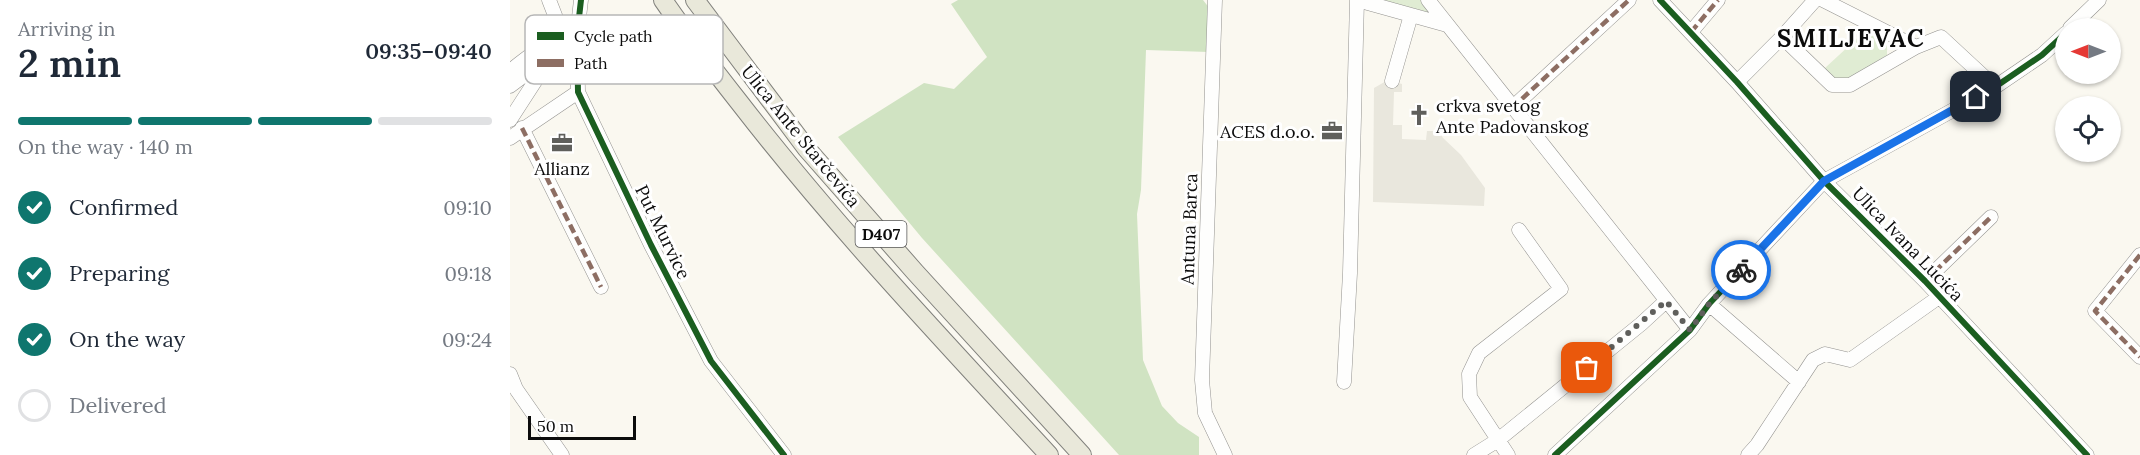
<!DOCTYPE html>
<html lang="en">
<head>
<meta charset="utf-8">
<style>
  :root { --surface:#fff; --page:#f2f2f3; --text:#1f2937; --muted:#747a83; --line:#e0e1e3; --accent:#0f766e }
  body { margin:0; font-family:Lora,serif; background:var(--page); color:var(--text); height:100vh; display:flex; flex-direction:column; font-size:22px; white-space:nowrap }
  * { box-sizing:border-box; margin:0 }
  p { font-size:20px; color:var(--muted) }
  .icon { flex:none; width:33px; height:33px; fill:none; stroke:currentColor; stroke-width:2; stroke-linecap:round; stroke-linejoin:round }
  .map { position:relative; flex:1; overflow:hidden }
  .panel { display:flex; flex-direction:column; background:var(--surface); width:510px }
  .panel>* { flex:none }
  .needle { width:39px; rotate:270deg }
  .controls { position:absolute; left:1545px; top:18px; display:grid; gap:12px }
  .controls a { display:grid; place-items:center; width:66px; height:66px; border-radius:50%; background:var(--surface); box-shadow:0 2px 4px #0004; font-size:30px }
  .scale { position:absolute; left:18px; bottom:15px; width:108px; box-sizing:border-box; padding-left:6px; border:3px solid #0c0c0c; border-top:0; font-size:16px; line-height:21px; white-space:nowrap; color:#0c0c0c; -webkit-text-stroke:4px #fff; paint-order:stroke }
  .pin { position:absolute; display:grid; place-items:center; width:51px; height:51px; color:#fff; margin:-26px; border-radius:12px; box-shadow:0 3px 9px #0006 }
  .courier { position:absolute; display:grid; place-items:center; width:60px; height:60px; margin:-30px; border:4px solid #1a73e8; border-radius:50%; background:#fff; color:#222; box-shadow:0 2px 8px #0007 }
  .overview em { font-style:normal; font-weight:600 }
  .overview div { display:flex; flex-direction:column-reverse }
  .overview { display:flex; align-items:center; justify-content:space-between; height:102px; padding:0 18px }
  h1 { font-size:39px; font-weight:600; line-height:45px }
  .bar { display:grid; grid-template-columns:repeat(4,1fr); gap:9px 6px; align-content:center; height:72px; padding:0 18px }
  .bar i { height:8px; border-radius:4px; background:var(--line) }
  .bar .active { background:var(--accent) }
  .bar p { grid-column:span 4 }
  ol { padding:0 18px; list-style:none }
  li { display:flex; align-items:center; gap:18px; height:66px }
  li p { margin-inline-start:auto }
  li .icon { padding:6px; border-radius:50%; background:var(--accent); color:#fff; stroke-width:4 }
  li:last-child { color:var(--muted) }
  li i { width:33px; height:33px; border:3px solid var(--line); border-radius:50% }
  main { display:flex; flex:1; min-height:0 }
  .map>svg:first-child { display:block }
</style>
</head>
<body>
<main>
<section class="panel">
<div class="overview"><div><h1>2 min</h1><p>Arriving in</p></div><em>09:35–09:40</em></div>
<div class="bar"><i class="active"></i><i class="active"></i><i class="active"></i><i></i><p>On the way · 140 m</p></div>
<ol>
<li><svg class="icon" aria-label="check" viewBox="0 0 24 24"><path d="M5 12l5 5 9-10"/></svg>Confirmed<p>09:10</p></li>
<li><svg class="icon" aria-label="check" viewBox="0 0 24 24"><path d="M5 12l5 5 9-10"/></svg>Preparing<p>09:18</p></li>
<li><svg class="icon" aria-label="check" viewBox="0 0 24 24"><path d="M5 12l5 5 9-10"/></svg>On the way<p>09:24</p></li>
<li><i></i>Delivered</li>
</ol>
</section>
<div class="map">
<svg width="1630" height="455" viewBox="0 0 1630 455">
  <rect width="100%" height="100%" fill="#faf8f0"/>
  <path fill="#e0ecd3" d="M847,0h71l19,25z
    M1355,31l22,11v13l-41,26 -11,-1 -10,-12z"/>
  <path fill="#d0e3c2" d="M448,0h245l7,9 -1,43 -63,-2 -5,140 -4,24 6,146 19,46 16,17 21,14v18h-80l-197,-217 -84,-101 86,-54 30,6 33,-32 -36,-53z"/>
  <path fill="#e9e7dd" d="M878,80l14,4v8h-8l-1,33h9v14l24,1 1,-9h12l4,7 18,17 24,33 -1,18 -111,-4 1,-114z"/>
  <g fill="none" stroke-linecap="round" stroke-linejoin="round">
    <defs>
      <path id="minor" d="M39,0l14,36
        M71,0l-4,35 1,57 73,153 60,116 73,94
        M705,0l-13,380 3,33 20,42
        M847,0l90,25
        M918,0l262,330
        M1150,0l77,82 87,99 101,100 162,174
        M1313,0l93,47
        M1560,28l29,-28
        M1181,32l27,-32
        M1272,37l33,-37
        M0,71c21,-16 39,-34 67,-36
        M882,81l19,-66
        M1227,82l45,-45 50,48h18l66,-38 25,-10 54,50
        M0,86l36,-27
        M1002,108l117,-108
        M0,120l44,-68 -6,-10
        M12,128l79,159
        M0,138l68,-46
        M1630,255l-45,56 45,46
        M1415,281l66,-64
        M1199,304l90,78
        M0,374l6,15 46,66
        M834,382l6,-109 7,-273
        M964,455l24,-15 143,-116 25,-23
        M998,455l-38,-58 -1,-23 10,-21 82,-64 -42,-59
        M1045,455l135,-125 19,-26 115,-123 171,-94 47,-32 24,-22
        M1238,455l9,-10 56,-85 12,-6 25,6 89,-63"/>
      <path id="major" d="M153,0c24,35 50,69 76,102 96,124 204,238 310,353
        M185,0l112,149 108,123 167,183"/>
    </defs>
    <use href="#minor" stroke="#93928f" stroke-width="15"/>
    <use href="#major" stroke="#80807c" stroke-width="20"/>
    <use href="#minor" stroke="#fefefd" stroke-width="14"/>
    <use href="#major" stroke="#e9e8da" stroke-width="18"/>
    <path stroke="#8d6e63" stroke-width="4.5" stroke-dasharray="9 4.5" stroke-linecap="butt" d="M1181,32l27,-32
      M1002,108l117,-108
      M12,128l79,159
      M1630,255l-45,56 45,46
      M1415,281l66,-64"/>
    <defs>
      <path id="cycleway" d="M71,0l-4,35 1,57 73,153 60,116 73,94
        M1150,0l77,82 87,99 101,100 162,174
        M1045,455l135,-125 19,-26 115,-123 171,-94 47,-32 24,-22"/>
    </defs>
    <use href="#cycleway" stroke="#fff" stroke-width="10"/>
    <use href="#cycleway" stroke="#1b5e20" stroke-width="6"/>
  </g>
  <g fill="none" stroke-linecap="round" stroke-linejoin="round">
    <path stroke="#5f5f5c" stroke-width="6" stroke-dasharray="0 10.8" d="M1077,368l79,-67 24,29 19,-26 32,-34"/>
    <path stroke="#1a73e8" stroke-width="8" d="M1231,270l83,-89 152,-84"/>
  </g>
  <defs>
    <symbol id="church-bare" viewBox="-9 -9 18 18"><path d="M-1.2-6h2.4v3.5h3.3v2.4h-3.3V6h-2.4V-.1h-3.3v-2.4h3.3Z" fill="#5f5f5c" stroke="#fff" stroke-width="2.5" paint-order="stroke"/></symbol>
    <symbol id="office-bare" viewBox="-9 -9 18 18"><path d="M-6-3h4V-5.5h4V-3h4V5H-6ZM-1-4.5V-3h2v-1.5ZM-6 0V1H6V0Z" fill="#5f5f5c" stroke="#fff" stroke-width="2.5" paint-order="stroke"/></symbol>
  </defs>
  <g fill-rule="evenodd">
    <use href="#church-bare" x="894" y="100" width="30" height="30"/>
    <use href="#office-bare" x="807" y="116" width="30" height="30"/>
    <use href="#office-bare" x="37" y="128" width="30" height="30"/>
  </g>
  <g text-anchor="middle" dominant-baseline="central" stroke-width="6" stroke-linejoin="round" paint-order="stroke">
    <rect fill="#fff" stroke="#555" stroke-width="1.5" x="345.5" y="221" width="51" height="26" rx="4.5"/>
    <g font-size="16" font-weight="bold" fill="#0c0c0c">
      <text x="371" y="234">D407</text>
    </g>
    <g font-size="18" fill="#0c0c0c" stroke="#fff" text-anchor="start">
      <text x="926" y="105">crkva svetog<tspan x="926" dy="21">Ante Padovanskog</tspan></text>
      <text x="805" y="131" text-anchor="end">ACES d.o.o.</text>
      <text x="52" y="168" text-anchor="middle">Allianz</text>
    </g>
    <g font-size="18" fill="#0c0c0c" stroke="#fff">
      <text transform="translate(291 136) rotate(51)">Ulica Ante Starčevića</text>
      <text transform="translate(679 229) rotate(-88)">Antuna Barca</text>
      <text transform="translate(153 232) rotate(64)">Put Murvice</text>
      <text transform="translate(1398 244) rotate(46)">Ulica Ivana Lucića</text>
    </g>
    <g font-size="24" font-weight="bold" letter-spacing="1.5" fill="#0c0c0c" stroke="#fff">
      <text x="1341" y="38">SMILJEVAC</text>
    </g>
  </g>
  <rect x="15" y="15" width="198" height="69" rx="9" fill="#fff" stroke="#b6b6b6" stroke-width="1.5"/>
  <rect x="27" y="32" width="27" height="8" fill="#1b5e20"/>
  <rect x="27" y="59" width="27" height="8" fill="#8d6e63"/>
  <g font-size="16" fill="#0c0c0c">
    <text x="64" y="42">Cycle path</text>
    <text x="64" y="69">Path</text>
  </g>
</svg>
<div class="controls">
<a><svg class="needle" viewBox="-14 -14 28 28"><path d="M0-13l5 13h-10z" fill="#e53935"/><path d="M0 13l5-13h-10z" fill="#747a83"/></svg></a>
<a><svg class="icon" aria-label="locate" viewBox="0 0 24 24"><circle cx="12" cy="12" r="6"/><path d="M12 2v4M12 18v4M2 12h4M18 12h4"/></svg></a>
</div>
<div class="scale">50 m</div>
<div class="pin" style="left:1077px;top:368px;background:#ea580c"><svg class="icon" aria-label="bag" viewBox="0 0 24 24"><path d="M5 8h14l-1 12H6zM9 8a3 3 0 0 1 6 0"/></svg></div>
<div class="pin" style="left:1466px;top:97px;background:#1f2937"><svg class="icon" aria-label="home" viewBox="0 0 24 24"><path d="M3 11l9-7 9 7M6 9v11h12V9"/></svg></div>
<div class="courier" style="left:1231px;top:270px"><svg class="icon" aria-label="bike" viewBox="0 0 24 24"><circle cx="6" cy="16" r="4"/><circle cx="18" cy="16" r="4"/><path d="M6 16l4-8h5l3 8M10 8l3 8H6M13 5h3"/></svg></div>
</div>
</main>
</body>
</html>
